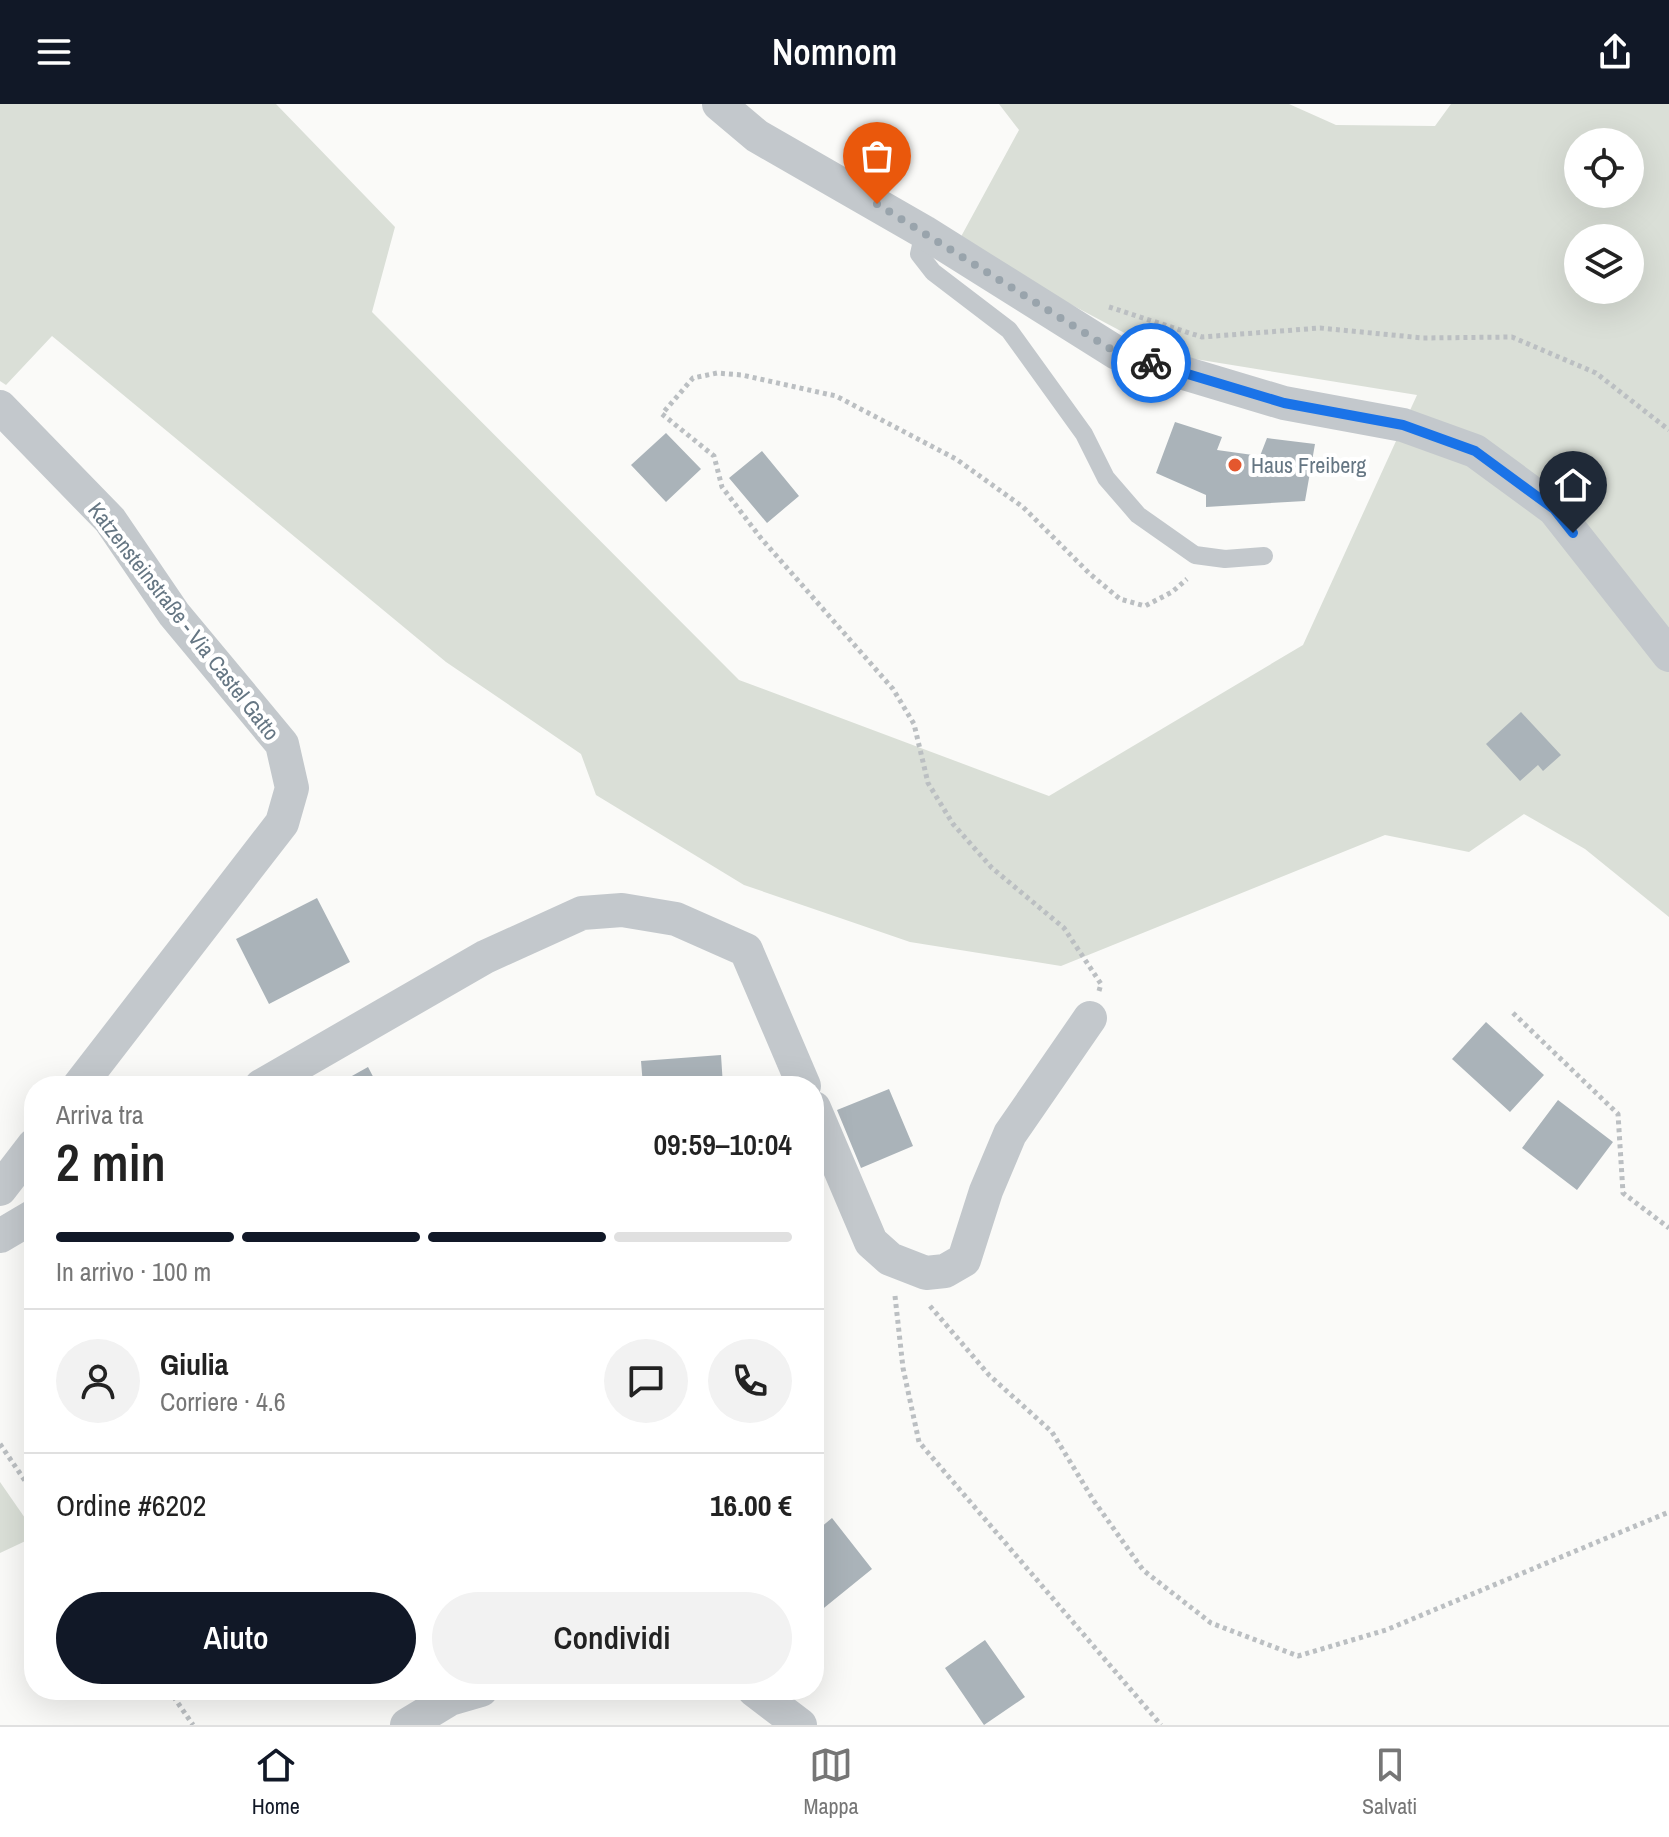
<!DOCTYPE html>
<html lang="it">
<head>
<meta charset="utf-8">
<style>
  :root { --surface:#fff; --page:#f2f2f2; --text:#222; --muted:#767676; --line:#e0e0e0; --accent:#111827 }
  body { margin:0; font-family:"Archivo Narrow",sans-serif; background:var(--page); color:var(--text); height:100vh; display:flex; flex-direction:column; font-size:30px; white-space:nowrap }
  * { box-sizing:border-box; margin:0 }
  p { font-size:26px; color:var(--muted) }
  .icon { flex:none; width:44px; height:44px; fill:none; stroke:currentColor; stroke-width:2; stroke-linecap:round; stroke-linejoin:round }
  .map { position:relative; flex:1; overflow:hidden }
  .panel { position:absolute; left:24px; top:972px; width:800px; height:624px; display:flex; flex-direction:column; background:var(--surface); border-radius:32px; box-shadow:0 8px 32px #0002 }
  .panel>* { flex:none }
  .fabs { position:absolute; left:1564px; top:24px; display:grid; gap:16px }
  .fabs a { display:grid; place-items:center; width:80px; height:80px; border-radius:50%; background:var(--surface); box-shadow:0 8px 32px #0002; font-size:40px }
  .pin { position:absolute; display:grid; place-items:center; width:68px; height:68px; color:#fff; margin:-82px -34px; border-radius:50% 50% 50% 0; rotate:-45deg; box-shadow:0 0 8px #0007 }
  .pin .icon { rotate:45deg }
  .courier { position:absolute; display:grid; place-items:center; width:80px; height:80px; margin:-40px; border:6px solid #1a73e8; border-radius:50%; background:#fff; color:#222; box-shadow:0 2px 10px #0007 }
  .summary em { font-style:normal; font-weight:600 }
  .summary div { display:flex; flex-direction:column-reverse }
  .summary { display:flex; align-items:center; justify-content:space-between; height:136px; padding:0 32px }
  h1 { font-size:52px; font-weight:600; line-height:60px }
  .bar { display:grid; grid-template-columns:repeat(4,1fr); gap:12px 8px; align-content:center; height:96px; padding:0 32px }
  .bar i { height:10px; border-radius:6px; background:var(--line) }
  .bar .active { background:var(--accent) }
  .bar p { grid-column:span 4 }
  .line { display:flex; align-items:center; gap:20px; padding:0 32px; border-top:2px solid var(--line) }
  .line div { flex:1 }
  .round { display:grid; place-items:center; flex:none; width:84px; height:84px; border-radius:42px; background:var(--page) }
  .button { display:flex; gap:16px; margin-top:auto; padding:16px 32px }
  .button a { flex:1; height:92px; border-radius:48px; background:var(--accent); color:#fff; font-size:32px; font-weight:600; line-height:92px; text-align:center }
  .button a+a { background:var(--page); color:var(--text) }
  header { display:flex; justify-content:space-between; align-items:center; height:104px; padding:0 32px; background:var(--accent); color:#fff; font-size:36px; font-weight:600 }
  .tab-bar { display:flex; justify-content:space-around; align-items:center; height:112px; border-top:2px solid var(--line); background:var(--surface); font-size:22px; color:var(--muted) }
  .tab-bar a { display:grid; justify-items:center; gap:4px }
  .tab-bar .active { color:var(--accent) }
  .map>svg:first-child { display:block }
</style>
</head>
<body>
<header><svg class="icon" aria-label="menu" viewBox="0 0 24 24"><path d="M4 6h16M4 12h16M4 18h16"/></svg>Nomnom<svg class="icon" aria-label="share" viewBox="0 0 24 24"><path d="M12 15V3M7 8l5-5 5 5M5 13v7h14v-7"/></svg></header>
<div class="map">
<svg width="1669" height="1621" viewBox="0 0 1669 1621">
  <rect width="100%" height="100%" fill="#fafaf8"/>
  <path fill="#dadfd7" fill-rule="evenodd" d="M0,0h276l119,123 -23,85 367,368 310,116 254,-151 114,-250 -253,-41 -207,-110 62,-114 -20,-26h290l47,21 99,1 16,-22h218v813l-84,-68 -61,-35 -55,38 -84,-17 -324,131 -151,-24 -166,-57 -148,-90 -15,-41 -135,-92 -394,-326 -46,49 -6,-4zM1578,38h52v52h-52zM1578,134h52v52h-52z
    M0,1378l34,49v6l-34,16z"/>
  <path fill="#aab3b9" d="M1175,318l47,15 -5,13 43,6 7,-18 48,6 -10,57 -99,6v-12l-50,-22z
    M666,329l35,36 -35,33 -35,-37z
    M762,347l37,45 -32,27 -38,-45z
    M1521,608l40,43 -18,16 -5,-6 -18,16 -34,-37z
    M317,794l33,64 -81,42 -33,-65z
    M1486,918l58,53 -34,37 -58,-53z
    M721,951l2,31h-80l-2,-25z
    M368,963l10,19h-44z
    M889,985l24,57 -52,22 -24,-58z
    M1558,996l55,42 -36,48 -55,-42z
    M832,1414l40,51 -58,47v-83z
    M985,1536l40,57 -41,28 -39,-57z"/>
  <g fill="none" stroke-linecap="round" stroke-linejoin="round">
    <path stroke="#bbbfc2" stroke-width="5" stroke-dasharray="4 4" stroke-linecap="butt" d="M1109,203l93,30 118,-9 103,10 89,-1 84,36 73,57
      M1099,887l2,-7 -37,-56 -72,-60 -39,-44 -25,-41 -14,-59 -21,-35 -133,-152 -38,-50 -8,-31 -52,-42 31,-36 24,-5 25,2 94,21 120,63 67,48 67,67 30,25 25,7 27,-14 15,-13
      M1513,909l105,101 5,79 46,35
      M895,1192l8,72 16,74 242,283
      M930,1202l59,69 63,57 42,69 49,69 68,53 87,33 88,-26 283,-118
      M0,1340l34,50
      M169,1586l24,35"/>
    <path stroke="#c3c8cc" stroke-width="18" d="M924,128l-5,22 14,18 76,58 75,104 22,44 32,37 57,40 30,4 39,-3"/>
    <path stroke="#c3c8cc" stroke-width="34" d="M719,0l38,32 167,96 193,121 167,50 119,22 72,26 79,58 115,146
      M0,303l110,113 64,94 108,130 10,44 -10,35 -203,263
      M261,982l224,-129 97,-44 40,-3 54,9 70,31 58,136
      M814,1004l57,134 19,17 36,14 19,-2 19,-11 22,-69 24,-57 80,-116
      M0,1085l34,-44
      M0,1132l34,-20
      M754,1586l46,35
      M407,1621l43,-26 31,-9"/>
  </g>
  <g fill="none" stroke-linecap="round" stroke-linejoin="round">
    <path stroke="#99a4ac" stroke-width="8" stroke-dasharray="0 14.4" d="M877,100l240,149 34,10"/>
    <path stroke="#1a73e8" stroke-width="10" d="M1151,259l133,40 119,22 72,26 79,58 19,24"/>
  </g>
  <circle fill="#e4572e" stroke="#fff" stroke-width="3" cx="1235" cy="361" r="8"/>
  <g text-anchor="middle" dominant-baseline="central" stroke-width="8" stroke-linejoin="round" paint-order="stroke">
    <g font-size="22" fill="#657683" stroke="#fff" text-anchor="start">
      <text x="1251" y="361">Haus Freiberg</text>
    </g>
    <g font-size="22" fill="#657683" stroke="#fff">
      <text transform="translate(184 517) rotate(52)">Katzensteinstraße - Via Castel Gatto</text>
    </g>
  </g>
</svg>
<div class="fabs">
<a><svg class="icon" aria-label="locate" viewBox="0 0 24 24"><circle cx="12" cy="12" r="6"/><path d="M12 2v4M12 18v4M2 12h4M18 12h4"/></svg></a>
<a><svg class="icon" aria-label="layers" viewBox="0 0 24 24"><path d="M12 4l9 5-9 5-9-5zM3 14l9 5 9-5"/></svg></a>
</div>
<div class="pin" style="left:877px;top:100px;background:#ea580c"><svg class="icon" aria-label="bag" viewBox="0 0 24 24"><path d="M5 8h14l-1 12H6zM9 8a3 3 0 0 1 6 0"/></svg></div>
<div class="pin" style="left:1573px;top:429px;background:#1f2937"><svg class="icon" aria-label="home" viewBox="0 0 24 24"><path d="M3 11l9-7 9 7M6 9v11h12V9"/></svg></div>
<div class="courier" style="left:1151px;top:259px"><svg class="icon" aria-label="bike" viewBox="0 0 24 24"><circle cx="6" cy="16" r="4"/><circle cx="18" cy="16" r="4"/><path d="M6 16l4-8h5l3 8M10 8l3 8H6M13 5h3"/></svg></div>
<section class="panel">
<div class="summary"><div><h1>2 min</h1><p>Arriva tra</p></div><em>09:59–10:04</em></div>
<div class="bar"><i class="active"></i><i class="active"></i><i class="active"></i><i></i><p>In arrivo · 100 m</p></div>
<div class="line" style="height:144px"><a class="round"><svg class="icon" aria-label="person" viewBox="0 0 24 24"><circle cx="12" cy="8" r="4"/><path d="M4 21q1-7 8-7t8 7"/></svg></a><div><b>Giulia</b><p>Corriere · 4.6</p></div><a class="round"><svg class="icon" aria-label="chat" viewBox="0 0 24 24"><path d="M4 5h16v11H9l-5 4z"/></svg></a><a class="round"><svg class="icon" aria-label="phone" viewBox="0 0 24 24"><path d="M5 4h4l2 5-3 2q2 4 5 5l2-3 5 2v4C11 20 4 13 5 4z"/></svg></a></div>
<div class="line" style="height:104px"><div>Ordine #6202</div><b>16.00 €</b></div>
<div class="button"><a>Aiuto</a><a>Condividi</a></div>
</section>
</div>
<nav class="tab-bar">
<a class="active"><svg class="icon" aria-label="home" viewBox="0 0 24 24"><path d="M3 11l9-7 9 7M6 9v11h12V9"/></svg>Home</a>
<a><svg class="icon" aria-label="map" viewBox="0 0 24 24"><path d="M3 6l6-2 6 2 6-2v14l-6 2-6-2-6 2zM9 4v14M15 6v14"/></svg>Mappa</a>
<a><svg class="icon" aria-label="saved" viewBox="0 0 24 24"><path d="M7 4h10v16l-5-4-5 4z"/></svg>Salvati</a>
</nav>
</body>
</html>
